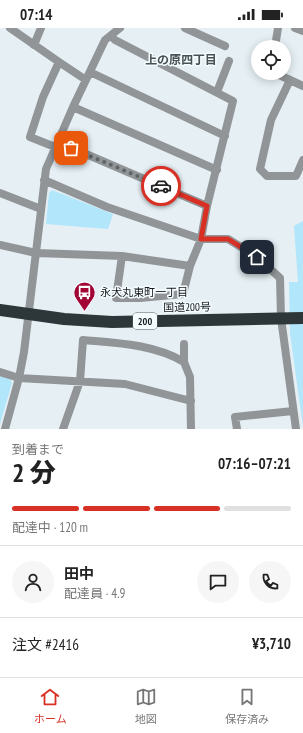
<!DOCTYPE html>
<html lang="ja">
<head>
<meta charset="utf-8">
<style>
  :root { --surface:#fff; --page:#f6f6f6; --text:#222; --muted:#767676; --line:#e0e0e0; --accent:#d93025 }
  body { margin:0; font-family:"PT Sans Narrow","Noto Sans JP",sans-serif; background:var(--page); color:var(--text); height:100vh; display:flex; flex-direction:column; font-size:15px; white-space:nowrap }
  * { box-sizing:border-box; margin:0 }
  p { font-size:13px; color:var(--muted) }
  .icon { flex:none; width:22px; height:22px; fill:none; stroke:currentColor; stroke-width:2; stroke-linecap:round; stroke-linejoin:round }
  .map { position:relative; height:401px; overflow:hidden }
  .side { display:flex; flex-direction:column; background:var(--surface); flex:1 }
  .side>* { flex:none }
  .fabs { position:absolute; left:251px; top:12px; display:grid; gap:8px }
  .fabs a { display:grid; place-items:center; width:40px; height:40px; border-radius:50%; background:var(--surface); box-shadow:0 2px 10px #0003; font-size:20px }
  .pin { position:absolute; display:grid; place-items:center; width:34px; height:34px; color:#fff; margin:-17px; border-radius:8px; box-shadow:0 2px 6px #0006 }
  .courier { position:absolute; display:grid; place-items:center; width:40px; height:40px; margin:-20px; border:3px solid #d93025; border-radius:50%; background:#fff; color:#222; box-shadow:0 1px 5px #0007 }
  .summary em { font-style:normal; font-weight:800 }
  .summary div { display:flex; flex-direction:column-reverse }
  .summary { display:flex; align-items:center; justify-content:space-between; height:68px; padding:0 12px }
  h1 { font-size:26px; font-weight:800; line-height:30px }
  .bar { display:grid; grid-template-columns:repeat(4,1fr); gap:6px 4px; align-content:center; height:48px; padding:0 12px }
  .bar i { height:5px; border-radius:3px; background:var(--line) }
  .bar .current { background:var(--accent) }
  .bar p { grid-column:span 4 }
  .line { display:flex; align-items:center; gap:10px; padding:0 12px; border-top:1px solid var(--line) }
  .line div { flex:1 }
  .round { display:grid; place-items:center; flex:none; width:42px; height:42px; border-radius:21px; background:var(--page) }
  .status { display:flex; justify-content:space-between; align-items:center; height:28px; padding:0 20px; background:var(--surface); direction:ltr }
  .status svg { height:11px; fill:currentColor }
  .dock { display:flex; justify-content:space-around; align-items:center; height:56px; border-top:1px solid var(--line); background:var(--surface); font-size:11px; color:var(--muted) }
  .dock a { display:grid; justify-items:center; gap:2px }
  .dock .current { color:var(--accent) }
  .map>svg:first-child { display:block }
</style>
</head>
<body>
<div class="status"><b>07:14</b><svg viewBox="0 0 49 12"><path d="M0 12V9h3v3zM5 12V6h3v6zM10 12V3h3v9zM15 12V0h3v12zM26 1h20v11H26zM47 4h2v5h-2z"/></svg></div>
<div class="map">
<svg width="303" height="401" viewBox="0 0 303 401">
  <rect width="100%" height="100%" fill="#e5eff4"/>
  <path fill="#b2e6fb" d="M52,162l61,24 -5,15 -62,-5 3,-31z
    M303,193v206l-13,-94 -1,-51h9l-4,-56z
    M0,348l10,3 2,4 -12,41z"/>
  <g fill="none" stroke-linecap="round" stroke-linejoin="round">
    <path stroke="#919597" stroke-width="8" d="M10,0l49,34 -16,35 -13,40 25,10
      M185,0l40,18
      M295,0l8,3
      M34,17l7,-17
      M275,19l3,-19
      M59,34l27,18
      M90,44l135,64
      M275,45l28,13
      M290,52l-19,40 -11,49 7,7h29l7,-16
      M217,64l12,-31
      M73,79l144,63
      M58,114l149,64
      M44,152l63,27 94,32h27l29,18 23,21 1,40 15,111
      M0,165l41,16
      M0,217l36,8 86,3 68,10 11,-27 6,-33 26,-105 -118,-61 -4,-4
      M122,228l-6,42h24l43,-4 7,-28
      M184,316v18l6,15 1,52
      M0,344l19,6 106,6 66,17
      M5,401l14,-51 5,-26 22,-183 27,-62 32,-67 15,-12
      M63,401l17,-48 3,-41c33,3 71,4 101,22
      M237,401l-2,-12 58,-6"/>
    <path stroke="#2d3639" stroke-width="12" d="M0,282l64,9 48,3 191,-4"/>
  </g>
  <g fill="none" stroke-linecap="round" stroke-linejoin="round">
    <path stroke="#5e6467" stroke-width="4" stroke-dasharray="0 7.2" d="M71,120l90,38"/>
    <path stroke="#d93025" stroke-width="5" d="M161,158l46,20 -6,33h27l29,18"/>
  </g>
  <defs>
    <symbol id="bus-pin" viewBox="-11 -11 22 30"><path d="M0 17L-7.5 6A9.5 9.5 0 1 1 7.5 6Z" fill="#a20435" stroke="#f5fcff"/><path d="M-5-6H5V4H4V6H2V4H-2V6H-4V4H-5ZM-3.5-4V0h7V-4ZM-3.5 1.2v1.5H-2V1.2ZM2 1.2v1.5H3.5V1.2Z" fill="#fff"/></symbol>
  </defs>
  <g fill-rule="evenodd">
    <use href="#bus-pin" x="72" y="252" width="25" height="34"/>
  </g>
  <g text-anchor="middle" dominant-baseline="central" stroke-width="3" stroke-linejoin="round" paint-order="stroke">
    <rect fill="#f5fcff" stroke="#585d5f" stroke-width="1" x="133" y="285" width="24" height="16" rx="3"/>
    <g font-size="10" font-weight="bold" fill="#15191b">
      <text x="145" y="293">200</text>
    </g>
    <g font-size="11" fill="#15191b" stroke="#f5fcff" text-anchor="start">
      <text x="100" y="264">永犬丸東町一丁目</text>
    </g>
    <g font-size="11" fill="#15191b" stroke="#f5fcff">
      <text transform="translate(187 279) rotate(-1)">国道200号</text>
    </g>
    <g font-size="12" font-weight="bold" fill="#485155" stroke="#f5fcff">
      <text x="181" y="31">上の原四丁目</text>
    </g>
  </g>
</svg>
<div class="fabs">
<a><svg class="icon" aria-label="locate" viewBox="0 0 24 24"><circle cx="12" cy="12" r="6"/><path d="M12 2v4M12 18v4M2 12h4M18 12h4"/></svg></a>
</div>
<div class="pin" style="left:71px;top:120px;background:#ea580c"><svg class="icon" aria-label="bag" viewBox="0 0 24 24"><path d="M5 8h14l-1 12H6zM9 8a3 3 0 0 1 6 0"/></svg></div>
<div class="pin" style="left:257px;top:229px;background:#1f2937"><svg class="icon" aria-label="home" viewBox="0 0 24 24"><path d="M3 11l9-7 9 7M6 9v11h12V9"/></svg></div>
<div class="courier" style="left:161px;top:158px"><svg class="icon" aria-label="car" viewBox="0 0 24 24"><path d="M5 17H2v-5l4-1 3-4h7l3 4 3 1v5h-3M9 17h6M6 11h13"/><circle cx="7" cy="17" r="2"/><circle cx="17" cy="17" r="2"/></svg></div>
</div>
<section class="side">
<div class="summary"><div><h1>2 分</h1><p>到着まで</p></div><em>07:16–07:21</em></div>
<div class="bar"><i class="current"></i><i class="current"></i><i class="current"></i><i></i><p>配達中 · 120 m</p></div>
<div class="line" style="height:72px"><a class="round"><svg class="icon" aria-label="person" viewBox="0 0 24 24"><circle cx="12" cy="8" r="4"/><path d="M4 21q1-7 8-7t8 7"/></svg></a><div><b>田中</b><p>配達員 · 4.9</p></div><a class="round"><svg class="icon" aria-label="chat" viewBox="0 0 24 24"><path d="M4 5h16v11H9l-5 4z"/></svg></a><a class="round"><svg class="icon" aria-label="phone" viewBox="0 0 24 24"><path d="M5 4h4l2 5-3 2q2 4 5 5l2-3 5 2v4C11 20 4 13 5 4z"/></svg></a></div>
<div class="line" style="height:52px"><div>注文 #2416</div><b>¥3,710</b></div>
</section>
<nav class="dock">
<a class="current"><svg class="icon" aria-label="home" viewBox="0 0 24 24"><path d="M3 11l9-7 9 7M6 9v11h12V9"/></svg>ホーム</a>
<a><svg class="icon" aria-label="map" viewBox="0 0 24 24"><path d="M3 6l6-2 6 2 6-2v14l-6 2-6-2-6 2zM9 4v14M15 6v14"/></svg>地図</a>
<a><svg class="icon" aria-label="saved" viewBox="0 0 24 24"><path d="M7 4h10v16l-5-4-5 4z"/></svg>保存済み</a>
</nav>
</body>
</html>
